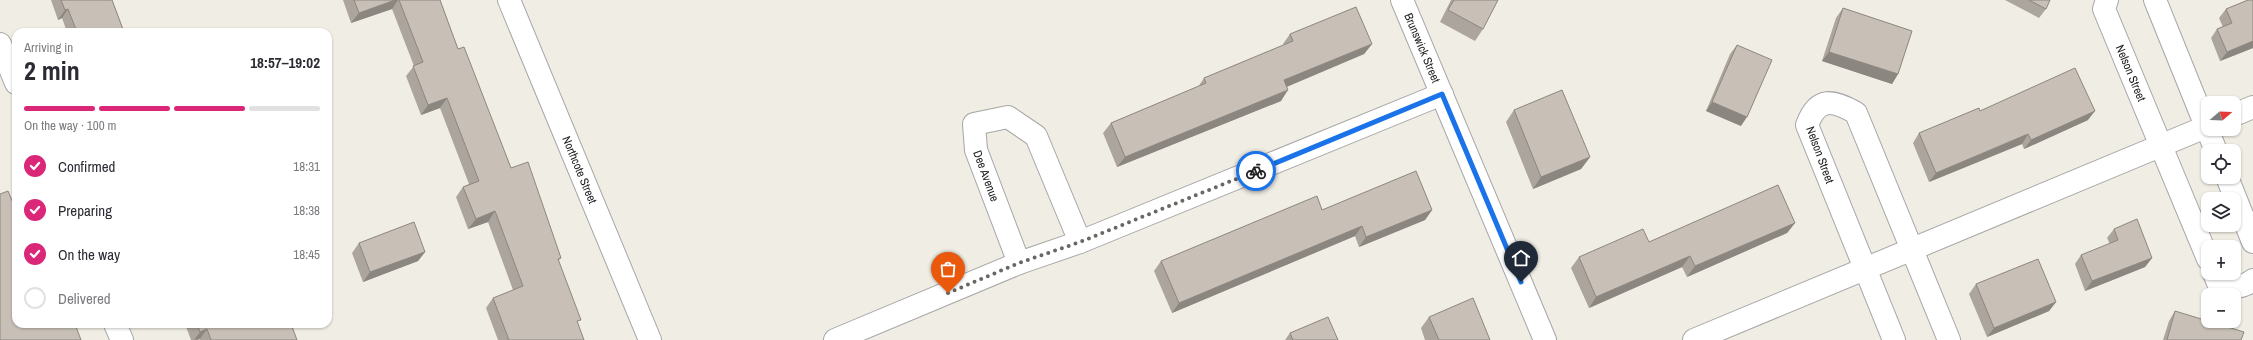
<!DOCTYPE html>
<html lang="en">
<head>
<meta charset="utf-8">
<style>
  :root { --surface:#fff; --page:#f2f2f3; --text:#2b2b33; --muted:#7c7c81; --line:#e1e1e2; --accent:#db2777 }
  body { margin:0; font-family:"Archivo Narrow",sans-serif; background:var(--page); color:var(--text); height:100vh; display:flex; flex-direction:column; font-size:15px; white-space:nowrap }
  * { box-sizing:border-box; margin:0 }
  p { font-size:13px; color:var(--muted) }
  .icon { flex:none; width:22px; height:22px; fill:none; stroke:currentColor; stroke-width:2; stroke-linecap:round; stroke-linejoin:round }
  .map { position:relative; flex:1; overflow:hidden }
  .panel { position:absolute; left:12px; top:28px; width:320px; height:300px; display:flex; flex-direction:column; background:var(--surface); border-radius:12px; box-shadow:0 1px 3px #0004 }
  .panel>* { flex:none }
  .needle { width:26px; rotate:71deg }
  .fabs { position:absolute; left:2201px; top:96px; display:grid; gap:8px }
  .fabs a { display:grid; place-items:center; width:40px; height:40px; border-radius:8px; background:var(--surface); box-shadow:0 1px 3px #0004; font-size:20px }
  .pin { position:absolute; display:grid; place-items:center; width:34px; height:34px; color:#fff; margin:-41px -17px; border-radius:50% 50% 50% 0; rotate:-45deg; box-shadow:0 0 4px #0007 }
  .pin .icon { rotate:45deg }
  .courier { position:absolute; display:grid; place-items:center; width:40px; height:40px; margin:-20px; border:3px solid #1a73e8; border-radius:50%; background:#fff; color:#222; box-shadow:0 1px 5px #0007 }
  .head em { font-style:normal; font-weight:700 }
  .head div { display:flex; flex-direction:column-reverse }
  .head { display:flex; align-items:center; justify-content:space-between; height:68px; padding:0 12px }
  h1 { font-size:26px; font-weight:700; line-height:30px }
  .bar { display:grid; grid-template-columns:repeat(4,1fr); gap:6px 4px; align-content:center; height:48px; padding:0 12px }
  .bar i { height:5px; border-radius:3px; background:var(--line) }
  .bar .current { background:var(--accent) }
  .bar p { grid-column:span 4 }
  ol { padding:0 12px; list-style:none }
  li { display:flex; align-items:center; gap:12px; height:44px }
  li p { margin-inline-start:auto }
  li .icon { padding:4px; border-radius:50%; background:var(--accent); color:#fff; stroke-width:4 }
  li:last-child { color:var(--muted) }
  li i { width:22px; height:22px; border:2px solid var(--line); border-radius:50% }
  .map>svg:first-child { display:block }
</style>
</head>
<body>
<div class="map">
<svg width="2253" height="340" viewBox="0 0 2253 340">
  <rect width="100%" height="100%" fill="#f0ede4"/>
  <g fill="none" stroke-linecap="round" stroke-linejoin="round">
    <defs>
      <g id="minor">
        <path id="s1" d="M509,0l141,340"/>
        <path id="s2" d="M1402,0l143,340"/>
        <path id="s3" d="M2107,0l-3,9 104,250"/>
        <path d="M2155,0l61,151"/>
        <path d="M0,44l16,39"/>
        <path d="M2234,115l19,-8"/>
        <path d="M2227,177l26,65"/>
        <path d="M1019,263l-43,-113 -2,-26 34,-7 28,19 44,106"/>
        <path d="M2214,273l4,10c13,5 23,6 35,-3"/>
        <path d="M115,324l7,16"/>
        <path d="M835,340l184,-77 61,-21 362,-148"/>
        <path d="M1694,340l514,-214"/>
        <path d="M1894,340l-87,-215c11,-29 26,-25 49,-12l93,227"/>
      </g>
    </defs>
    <use href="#minor" stroke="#a6a6a6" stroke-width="24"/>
    <use href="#minor" stroke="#fff" stroke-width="22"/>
  </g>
  <path fill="#aca59d" d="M51,0h61l12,32h-57l-5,-14 -4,2z
    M343,0h97l18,49 53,119 50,90 -3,3 20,63 6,16h-86l-12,-32 7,-10 20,-8 -25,-68 -20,7 -12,-32 7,-10 6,-3 -29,-76 -19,7 -15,-39 8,-10 -22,-57 -41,14z
    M1451,0h47l-15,29 -8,12 -35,-19z
    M2005,0h45l-4,9 -7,9z
    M2253,0v48l-33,13 -9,-23 6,-9 6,-2 -4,-9 7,-9z
    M1843,8l55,66 -6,10 -70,-23 14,-43z
    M1290,34l82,10 -8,10 -78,33 -5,14 -164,66 -14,-34 8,-10 87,-36 6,-9 80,-33 -1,-1z
    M1737,45l4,81 -35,-15 24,-57z
    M1514,110l76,47 -9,12 -48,20 -27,-67z
    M1980,111l108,9 -64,29 -2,-5 -93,38 -16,-39 6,-10z
    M1322,210h110l-7,10 -66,27 -4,-11 -183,77 -18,-42 7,-10z
    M1795,223l-8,10 -100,44 -5,-10 -93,41 -18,-40 8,-11 70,-15z
    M2114,229l38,29 -7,9 -60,24 -10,-27 6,-9 29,-11 -3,-6z
    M359,243l66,9 -7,9 -55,21 -11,-29z
    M1976,284l80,18 -7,9 -62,26 -18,-43z
    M2175,311l66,29h-78l6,-19z
    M1429,317l61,23h-65l-4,-12z
    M185,324h106l6,16h-97v-1l-2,1h-7z
    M1290,333l48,7h-53z"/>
  <path fill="#8c8680" d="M395,0h3l-6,9 -41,14 8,-10z
    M68,9l-6,9 -4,2 7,-10z
    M2253,41v7l-33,13 7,-9z
    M1372,44l-8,10 -87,37 7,-11z
    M1829,52l69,22 -6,10 -70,-23z
    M1288,90l-7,11 -164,66 8,-10z
    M447,98l-7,10 -19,7 7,-10z
    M1712,102l35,15 -6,9 -35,-15z
    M2095,111l-7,9 -64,29 7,-9z
    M2028,134l-6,10 -93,38 7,-9z
    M1590,157l-9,12 -48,20 8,-12z
    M1432,210l-7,10 -66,27 7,-10z
    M495,211l-7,11 -20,7 8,-10z
    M1795,223l-8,10 -100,44 8,-11z
    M1362,226l-7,10 -183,77 7,-10z
    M425,252l-7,9 -55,21 7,-10z
    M1690,256l-8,11 -93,41 7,-11z
    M2152,258l-7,9 -60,24 7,-10z
    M2056,302l-7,9 -62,26 7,-9z
    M207,329l-7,10 -6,1 6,-8z"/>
  <path fill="#c8c0b7" stroke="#8c8680" d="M61,0h51l12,32h-47l-9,-23 -3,1z
    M354,0h41l-36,13z
    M399,0h41l18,49 6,-2 47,121 17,-6 33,96 -3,1 23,61 -4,1 7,19h-75l-16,-42 30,-12 -28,-75 -19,8 -13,-32 16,-6 -32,-83 -19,7 -15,-39 10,-4z
    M1454,0h44l-15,29 -35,-19z
    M2029,0h21l-4,9z
    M2248,0h5v41l-26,11 -10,-23 15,-6 -6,-14z
    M1356,7l16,37 -88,36 4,10 -163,67 -14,-34 95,-40 -2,-5 89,-37 -3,-7z
    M1843,8l69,23 -14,43 -69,-22z
    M1737,45l35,15 -25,57 -35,-15z
    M2075,68l20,43 -64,29 -3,-6 -92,39 -17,-40 60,-25 1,3z
    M1562,90l28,67 -49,20 -27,-67z
    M1416,171l16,39 -66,27 -4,-11 -183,77 -18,-42 156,-65 5,14z
    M1778,185l17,38 -100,43 -5,-10 -94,41 -17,-40 64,-28 6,13z
    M8,191l8,19v114h59l6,16h-81v-146z
    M2137,219l15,39 -60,23 -11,-26 37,-15 -4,-11z
    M414,222l11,30 -55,20 -11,-29z
    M2038,259l18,43 -62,26 -18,-44z
    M1473,298l17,42h-51l-10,-23z
    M2175,311l69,21 -3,8h-74z
    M1328,317l10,23h-45l-3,-7z
    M197,324h94l6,16h-86l-4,-11 -7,3z"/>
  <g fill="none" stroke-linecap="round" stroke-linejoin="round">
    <path stroke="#686764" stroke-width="4" stroke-dasharray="0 7.2" d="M948,293l71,-30 61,-21 176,-71"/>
    <path stroke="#1a73e8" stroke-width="5" d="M1256,171l186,-77 79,188"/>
  </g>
  <g text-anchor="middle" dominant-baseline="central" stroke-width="4" stroke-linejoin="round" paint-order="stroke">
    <g font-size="12" fill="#1f1f1f" stroke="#fff">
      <text stroke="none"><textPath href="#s2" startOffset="52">Brunswick Street</textPath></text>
      <text stroke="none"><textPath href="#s3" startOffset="79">Nelson Street</textPath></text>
      <text transform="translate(1820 155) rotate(70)">Nelson Street</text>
      <text stroke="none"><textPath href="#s1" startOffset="184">Northcote Street</textPath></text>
      <text transform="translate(986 176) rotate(70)">Dee Avenue</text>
    </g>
  </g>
</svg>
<div class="fabs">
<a><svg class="needle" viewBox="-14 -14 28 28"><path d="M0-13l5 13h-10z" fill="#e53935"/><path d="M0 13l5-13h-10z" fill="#7c7c81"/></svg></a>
<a><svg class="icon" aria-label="locate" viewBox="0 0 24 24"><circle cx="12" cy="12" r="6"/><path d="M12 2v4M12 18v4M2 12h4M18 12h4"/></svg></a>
<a><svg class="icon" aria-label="layers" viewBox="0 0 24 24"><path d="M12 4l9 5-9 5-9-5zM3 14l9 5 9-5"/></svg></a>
<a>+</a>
<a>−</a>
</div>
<div class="pin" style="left:948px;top:293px;background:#ea580c"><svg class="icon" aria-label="bag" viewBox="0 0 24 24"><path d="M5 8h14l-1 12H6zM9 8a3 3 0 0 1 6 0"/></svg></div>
<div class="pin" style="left:1521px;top:282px;background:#1f2937"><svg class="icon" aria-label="home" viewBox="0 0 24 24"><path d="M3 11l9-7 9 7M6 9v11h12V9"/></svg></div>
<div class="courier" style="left:1256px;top:171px"><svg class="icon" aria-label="bike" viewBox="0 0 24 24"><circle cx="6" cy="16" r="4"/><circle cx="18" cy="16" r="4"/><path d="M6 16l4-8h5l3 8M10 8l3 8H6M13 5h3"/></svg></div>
<section class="panel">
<div class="head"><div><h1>2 min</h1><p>Arriving in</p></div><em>18:57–19:02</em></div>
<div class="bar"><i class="current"></i><i class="current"></i><i class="current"></i><i></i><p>On the way · 100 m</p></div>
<ol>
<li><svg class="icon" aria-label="check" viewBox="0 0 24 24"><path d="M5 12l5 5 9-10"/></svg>Confirmed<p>18:31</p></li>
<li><svg class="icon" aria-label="check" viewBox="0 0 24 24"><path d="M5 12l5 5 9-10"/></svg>Preparing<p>18:38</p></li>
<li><svg class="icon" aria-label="check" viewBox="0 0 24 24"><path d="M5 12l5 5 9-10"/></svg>On the way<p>18:45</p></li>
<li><i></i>Delivered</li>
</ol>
</section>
</div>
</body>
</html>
